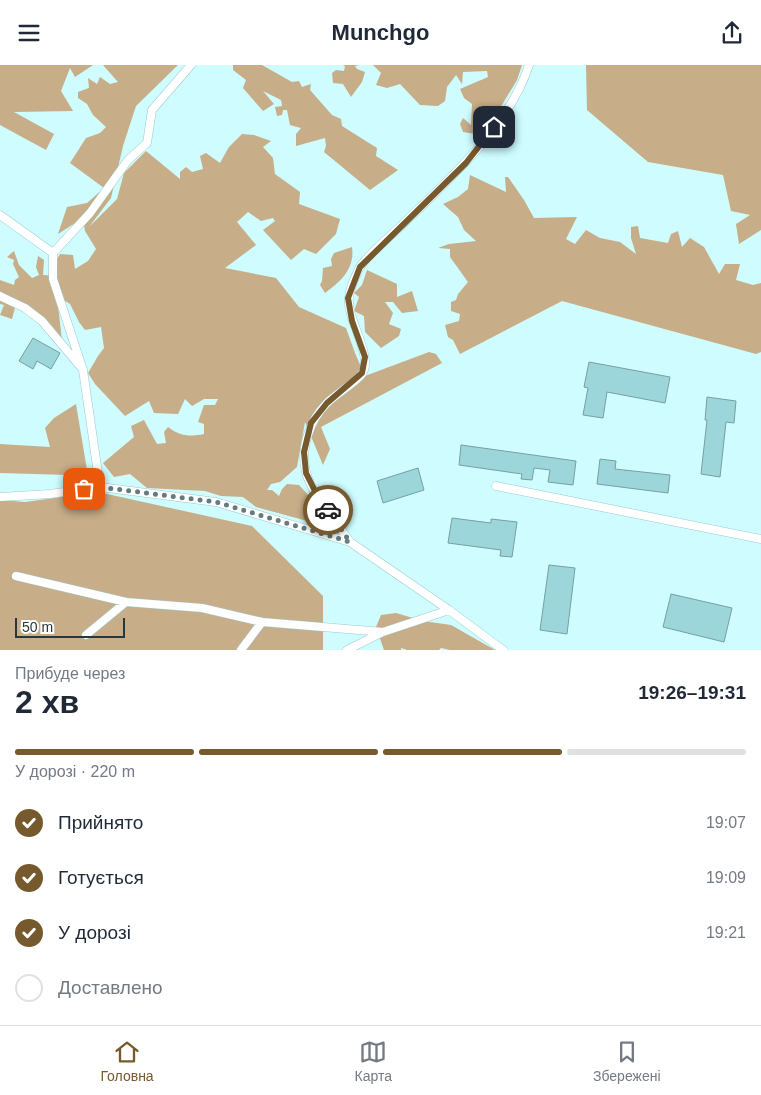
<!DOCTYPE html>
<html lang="uk">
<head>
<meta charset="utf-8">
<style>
  :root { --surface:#fff; --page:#f2f2f3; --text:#1f2937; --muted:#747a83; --line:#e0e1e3; --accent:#76592c }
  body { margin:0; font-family:Helvetica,sans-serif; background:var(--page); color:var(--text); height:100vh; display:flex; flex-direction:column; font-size:19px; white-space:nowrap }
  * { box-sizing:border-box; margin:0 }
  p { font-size:16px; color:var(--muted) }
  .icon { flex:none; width:28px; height:28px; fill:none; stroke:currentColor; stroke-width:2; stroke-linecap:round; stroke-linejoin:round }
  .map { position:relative; height:585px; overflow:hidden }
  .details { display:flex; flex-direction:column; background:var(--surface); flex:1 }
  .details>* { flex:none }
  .scale { position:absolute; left:15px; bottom:12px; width:110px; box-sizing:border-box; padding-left:5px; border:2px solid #263839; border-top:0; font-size:14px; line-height:18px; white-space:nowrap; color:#263839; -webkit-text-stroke:4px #fff; paint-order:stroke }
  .pin { position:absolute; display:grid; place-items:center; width:42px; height:42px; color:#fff; margin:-21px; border-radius:10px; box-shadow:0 2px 8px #0006 }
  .courier { position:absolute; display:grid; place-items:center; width:50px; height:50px; margin:-25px; border:4px solid #76592c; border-radius:50%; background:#fff; color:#222; box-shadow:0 1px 6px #0007 }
  .overview em { font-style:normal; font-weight:800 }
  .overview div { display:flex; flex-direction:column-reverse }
  .overview { display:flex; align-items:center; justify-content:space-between; height:85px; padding:0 15px }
  h1 { font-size:32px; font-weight:800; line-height:38px }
  .bar { display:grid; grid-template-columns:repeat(4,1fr); gap:8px 5px; align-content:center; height:60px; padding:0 15px }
  .bar i { height:6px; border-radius:4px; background:var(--line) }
  .bar .on { background:var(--accent) }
  .bar p { grid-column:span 4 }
  ol { padding:0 15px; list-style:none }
  li { display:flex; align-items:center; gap:15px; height:55px }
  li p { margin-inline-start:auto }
  li .icon { padding:5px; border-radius:50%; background:var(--accent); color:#fff; stroke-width:4 }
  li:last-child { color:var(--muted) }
  li i { width:28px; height:28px; border:2px solid var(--line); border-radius:50% }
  header { display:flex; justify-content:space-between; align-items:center; height:65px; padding:0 15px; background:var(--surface); font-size:22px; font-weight:800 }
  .menu { display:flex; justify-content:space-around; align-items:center; height:70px; border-top:1px solid var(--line); background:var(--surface); font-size:14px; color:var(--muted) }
  .menu a { display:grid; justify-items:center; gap:2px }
  .menu .on { color:var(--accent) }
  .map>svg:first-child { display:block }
</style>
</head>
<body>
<header><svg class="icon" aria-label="menu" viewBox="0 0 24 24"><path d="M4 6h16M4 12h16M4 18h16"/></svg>Munchgo<svg class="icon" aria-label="share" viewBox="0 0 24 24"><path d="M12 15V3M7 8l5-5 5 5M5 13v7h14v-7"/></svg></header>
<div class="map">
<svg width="761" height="585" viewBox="0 0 761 585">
  <rect width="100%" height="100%" fill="#cefcff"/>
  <path fill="#c7ad88" d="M0,0h93l-18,12 -5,-9 -9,23 12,20 -59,1 40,22 -8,16 -46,-25z
    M103,0h75l-42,41 -13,40 -12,52 -22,29 28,-28 7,-26 22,-22 34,28v-7l6,-5 6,5 11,-3 -3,-13 6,-3 14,10 9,-16 13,-13 12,1 17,6 -8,6 10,11 2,16 25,18 -1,12 41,15 -4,15 -20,20 -12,-5 -13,11 -28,-30 12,-9 -2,-3 -12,3 -13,-9 -11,10 19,23 -31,23 51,10 23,29 47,21 9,25 10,23 64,-24 7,2 6,9 -121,64 9,22 -7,16 -18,-43 -8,45 -17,15 -9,2 -4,6h5l7,6 3,-7 5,-5 12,1 11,12 19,30 -73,-20 -13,-10 -22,-1 -16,-5 -58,-3 -17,-14 -16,3 -11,-14 31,-26 -3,-11 13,-6 13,24 9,-1 -2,-11 4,-5c11,9 22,10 36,7v-10l-6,-2 6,-17h11l3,-6h-14l-12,7 -7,-7 -7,15 -24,-1 -5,-12 -24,15 -30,-32 -7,-11 10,-17 6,-8 -3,-21 -16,3 -6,-8 -9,-18 -16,-10 4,12 4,34 -46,-36 -4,15 -12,-4 4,-10 -4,-1v-24l14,5 1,-5 4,-3 -6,-13 1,-4 -7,-3 7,-6 5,14 13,13 7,-3 -3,-8 2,-11 6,4 -1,15 14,1 -1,-15 4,-7 13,1 2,14 13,-8 8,-12 -11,-18 -2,-13 -25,16 9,-27 20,-4 17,-15 -34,-25 16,-25 14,-5 6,-6 -13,-12 -6,-11 -9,-6v-6l11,-4 -1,-10 9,6 3,-7 10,7 8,-2z
    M233,0h29l30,17 7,-1 3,6 9,-3 -1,6 22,25 9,4 1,7 35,22 -1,8 22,14 -28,20 -46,-38 2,-6 -1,-8 -29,8v-12l5,-6 -11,-3 -3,-15h-4l-1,5 -5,1 -2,-9 7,-1 -1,-6 -18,-9 11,13 -11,7 -20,-23 3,-8 -13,-10z
    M343,0h16l-4,1 2,3 8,3 -3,10 -11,15 -8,-13 -10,-1 -1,-10 4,-3 8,1 1,-5z
    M373,0h149l-5,15 -26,43 -16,11 -12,-2 -3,-8 3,-6 8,7 1,-21 -8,-6 -4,-9 28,-12 -1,-6 -24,1 -1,12 -6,-9 -9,12 -2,14 -7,5 -18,-1 -20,-21 -13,4 -11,-3 5,-12z
    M586,0h175v165l-22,14 -3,-20 14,-9 -19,-4 -8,-36 -75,-13 -61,-52z
    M470,110l36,17 -1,-15h3l16,23 10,18 43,-1 -11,22 9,5 11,-14 14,8 20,4 16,12 -5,-16v-11l7,-1 2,12 28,5 3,-9 7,-3 4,16 8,-9 14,9 15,27 6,-10h15l-4,16 17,5 8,-2v69l-5,2 -194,-53 -102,53 -7,-14 -5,-3 -3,-12 14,-4 1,-7 -9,-3v-9l5,-2 2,-6 10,-12 -18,-25v-8l-12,-1 11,-4 27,-3 -12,-11 -6,-13 -15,-13 15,-7 10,-8z
    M352,182c3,22 -11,34 -27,46l-5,-8 2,-4 1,-13 9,-2 -1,-7 3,-6z
    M367,205l30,14v13l15,-6 6,20 -16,2 -9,-11h-8l8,11 -4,11 12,5 -2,7 -18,12 -16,-16 -1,-16 -10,-5 5,-14 -5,-4 8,-8z
    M76,339l11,66 -19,5 -68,-2v-29l50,3 -5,-19 9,-10z
    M98,427l154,34 71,70v54h-323v-150l25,2z
    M396,548l27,8 28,4 44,25h-45l-9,-2 -2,2h-32l-6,-2v2h-17l-8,-23 5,-12z"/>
  <path fill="#9dd6da" stroke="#75a0a2" d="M33,273l27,15 -9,16 -14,-8 -4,8 -14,-8z
    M589,297l81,15 -5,26 -58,-11 -4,26 -20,-3 5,-27 -4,-1z
    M707,332l29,4 -2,22 -8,-1 -6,55 -19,-3 6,-54h-2z
    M461,380l115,16 -3,24 -25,-3 2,-12 -16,-2 -2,12 -11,-1 1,-5 -63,-9z
    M600,394l16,2 -1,8 55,6 -2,18 -71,-9z
    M418,403l6,22 -41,13 -6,-22z
    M452,453l39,5v-4l26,3 -5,35 -12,-1 1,-6 -53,-7z
    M549,500l26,3 -8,66 -27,-4z
    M671,529l61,14 -8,34 -61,-15z"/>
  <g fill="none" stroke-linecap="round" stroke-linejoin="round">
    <defs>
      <path id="lane" d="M0,150l53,38
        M0,231l25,12 17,13 38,45
        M496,421l265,53
        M100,422l-17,-117 -30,-91v-26l37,-40 38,-53 19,-17 5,-33 39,-45
        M0,432l50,-3 50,-7 116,15 134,40 99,68 54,40
        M350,477c-12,-17 -40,-51 -44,-70 -6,-24 4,-52 21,-69 9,-9 28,-20 35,-29 12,-18 -16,-55 -13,-77 1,-8 6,-20 10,-28 4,-9 33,-35 42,-43 47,-46 107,-97 128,-161
        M16,511l110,26 76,6 60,14 121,10
        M86,570l40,-33
        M241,585l21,-28
        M347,585l36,-18 66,-22"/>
    </defs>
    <use href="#lane" stroke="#9ecacd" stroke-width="9"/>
    <use href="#lane" stroke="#fff" stroke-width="8"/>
  </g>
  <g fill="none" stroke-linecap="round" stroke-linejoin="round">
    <path stroke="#617d7e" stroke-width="5" stroke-dasharray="0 9" d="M84,424l16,-2 116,15 134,40 -22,-32"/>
    <path stroke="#76592c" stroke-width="6" d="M328,445l-11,-15 -11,-22 -2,-21 7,-29 16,-20 35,-30 3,-16 -13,-36 -4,-23 12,-31 106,-104 28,-36"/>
  </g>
</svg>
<div class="scale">50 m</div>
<div class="pin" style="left:84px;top:424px;background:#ea580c"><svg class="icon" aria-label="bag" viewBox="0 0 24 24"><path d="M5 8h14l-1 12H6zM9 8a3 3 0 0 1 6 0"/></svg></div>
<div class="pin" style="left:494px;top:62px;background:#1f2937"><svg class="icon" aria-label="home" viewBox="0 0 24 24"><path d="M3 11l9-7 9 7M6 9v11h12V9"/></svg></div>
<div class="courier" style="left:328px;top:445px"><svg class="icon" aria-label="car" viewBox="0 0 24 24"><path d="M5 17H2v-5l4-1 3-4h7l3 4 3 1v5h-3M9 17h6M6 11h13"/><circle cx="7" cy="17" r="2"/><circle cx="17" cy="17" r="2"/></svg></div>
</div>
<section class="details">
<div class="overview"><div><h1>2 хв</h1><p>Прибуде через</p></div><em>19:26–19:31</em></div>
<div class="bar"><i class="on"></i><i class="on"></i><i class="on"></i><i></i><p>У дорозі · 220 m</p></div>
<ol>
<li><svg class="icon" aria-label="check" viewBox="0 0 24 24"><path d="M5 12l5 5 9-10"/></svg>Прийнято<p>19:07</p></li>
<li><svg class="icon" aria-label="check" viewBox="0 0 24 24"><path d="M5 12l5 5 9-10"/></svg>Готується<p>19:09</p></li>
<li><svg class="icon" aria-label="check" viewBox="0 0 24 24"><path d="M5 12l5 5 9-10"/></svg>У дорозі<p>19:21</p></li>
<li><i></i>Доставлено</li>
</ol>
</section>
<nav class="menu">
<a class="on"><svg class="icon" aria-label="home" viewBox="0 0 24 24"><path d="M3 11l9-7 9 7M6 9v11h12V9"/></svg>Головна</a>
<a><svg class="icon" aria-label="map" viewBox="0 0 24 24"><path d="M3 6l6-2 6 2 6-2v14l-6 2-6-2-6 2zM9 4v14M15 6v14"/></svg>Карта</a>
<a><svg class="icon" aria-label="saved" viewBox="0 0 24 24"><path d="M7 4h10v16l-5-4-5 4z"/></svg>Збережені</a>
</nav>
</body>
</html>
